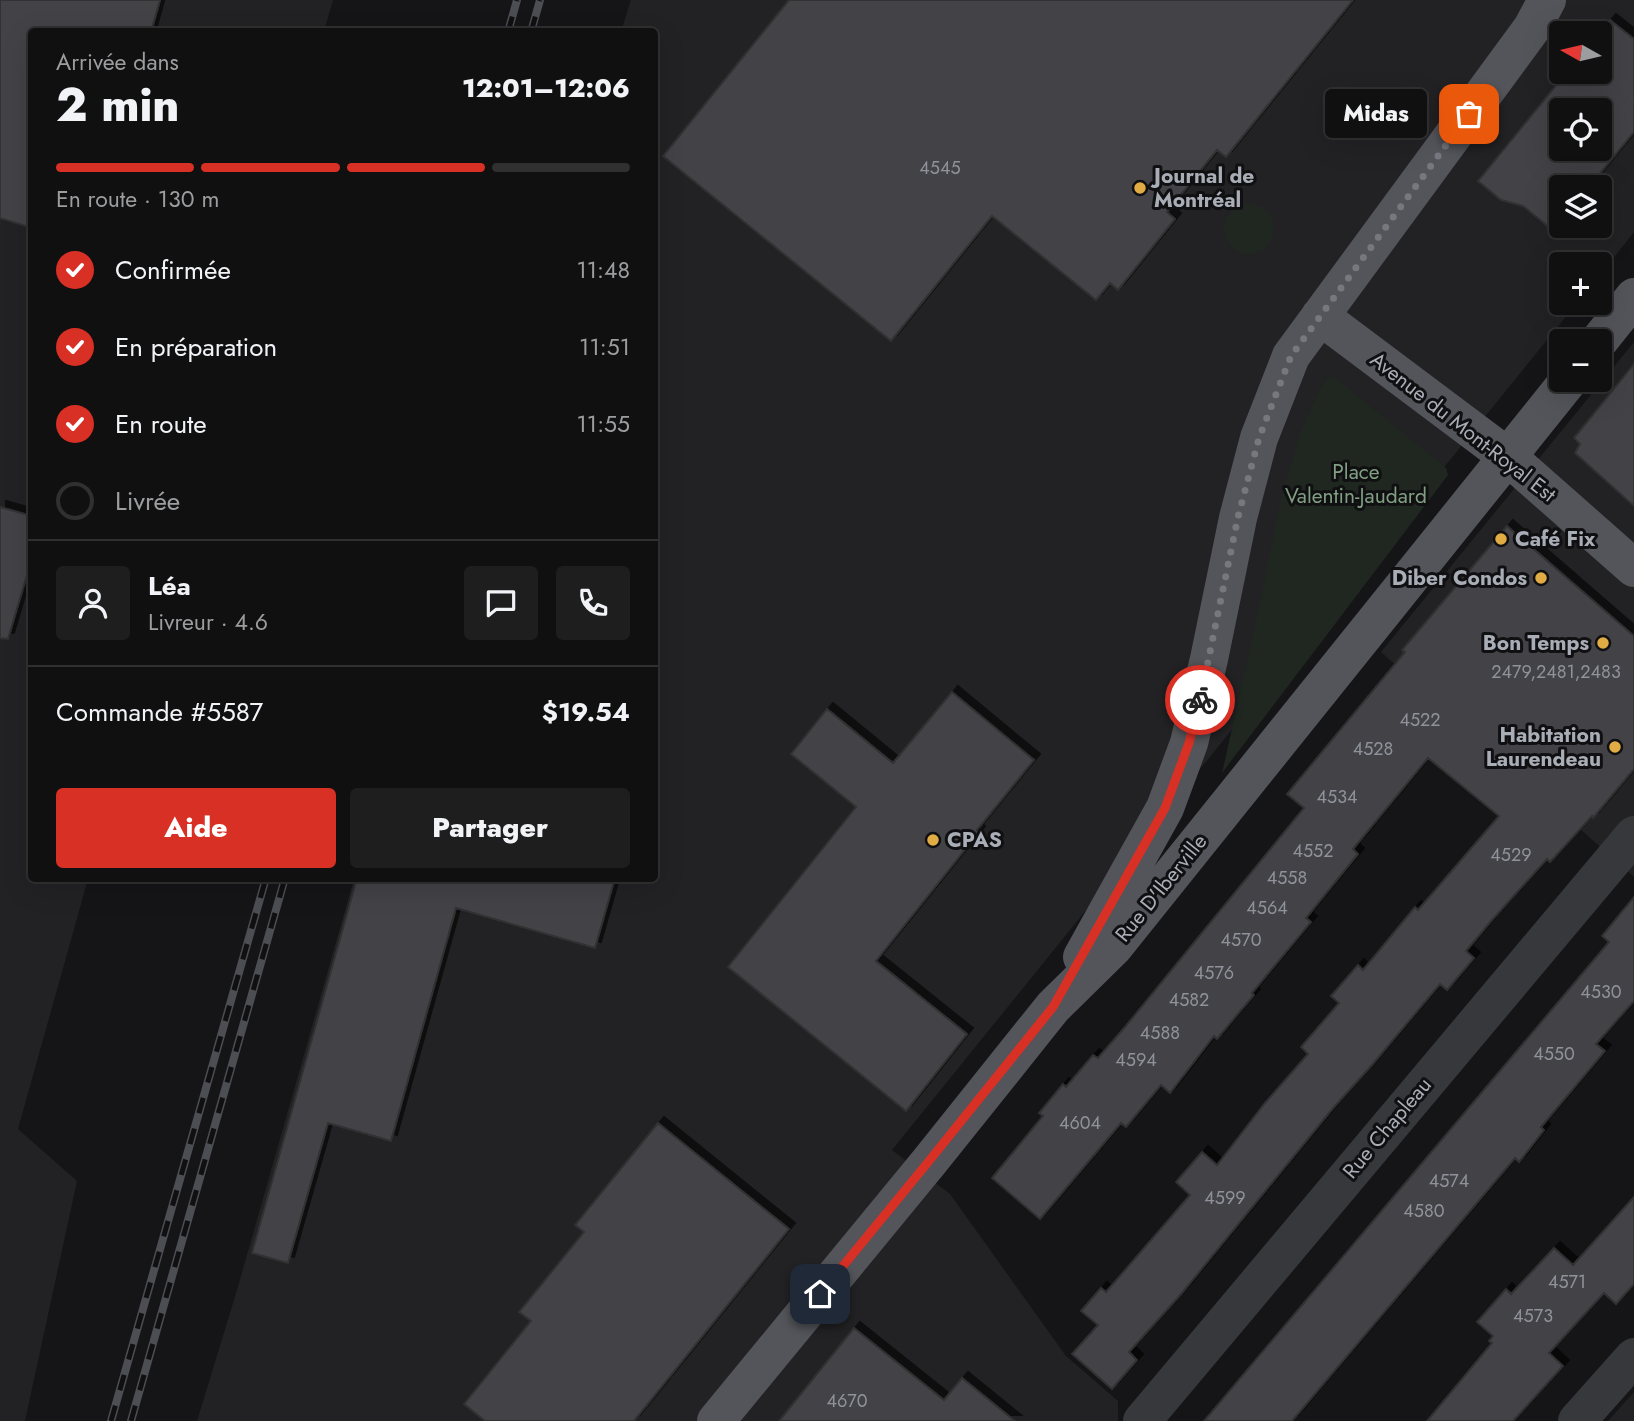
<!DOCTYPE html>
<html lang="fr">
<head>
<meta charset="utf-8">
<style>
  :root { --surface:#101011; --page:#1e1e1f; --text:#f1f3f6; --muted:#9c9d9f; --line:#303031; --accent:#d93025 }
  body { margin:0; font-family:Jost,sans-serif; background:var(--page); color:var(--text); height:100vh; display:flex; flex-direction:column; font-size:26px; white-space:nowrap }
  * { box-sizing:border-box; margin:0 }
  p { font-size:23px; color:var(--muted) }
  .icon { flex:none; width:38px; height:38px; fill:none; stroke:currentColor; stroke-width:2; stroke-linecap:round; stroke-linejoin:round }
  .map { position:relative; flex:1; overflow:hidden }
  .side { position:absolute; left:28px; top:28px; width:630px; height:854px; display:flex; flex-direction:column; background:var(--surface); border-radius:7px; box-shadow:0 7px 28px #0002,0 0 0 2px var(--line) }
  .side>* { flex:none }
  .needle { width:46px; rotate:278deg }
  .fabs { position:absolute; left:1549px; top:21px; display:grid; gap:14px }
  .fabs a { display:grid; place-items:center; width:63px; height:63px; border-radius:7px; background:var(--surface); box-shadow:0 7px 28px #0002,0 0 0 2px var(--line); font-size:35px }
  .pin { position:absolute; display:grid; place-items:center; width:60px; height:60px; color:#fff; margin:-30px; border-radius:14px; box-shadow:0 4px 10px #0006 }
  .courier { position:absolute; display:grid; place-items:center; width:70px; height:70px; margin:-35px; border:5px solid #d93025; border-radius:50%; background:#fff; color:#222; box-shadow:0 2px 9px #0007 }
  .bubble { position:absolute; height:49px; border-radius:7px; background:var(--surface); box-shadow:0 7px 28px #0002,0 0 0 2px var(--line); font-size:23px; font-weight:800; line-height:49px; text-align:center }
  .overview em { font-style:normal; font-weight:800 }
  .overview div { display:flex; flex-direction:column-reverse }
  .overview { display:flex; align-items:center; justify-content:space-between; height:119px; padding:0 28px }
  h1 { font-size:46px; font-weight:800; line-height:52px }
  .bar { display:grid; grid-template-columns:repeat(4,1fr); gap:10px 7px; align-content:center; height:84px; padding:0 28px }
  .bar i { height:9px; border-radius:5px; background:var(--line) }
  .bar .selected { background:var(--accent) }
  .bar p { grid-column:span 4 }
  .line { display:flex; align-items:center; gap:18px; padding:0 28px; border-top:2px solid var(--line) }
  .line div { flex:1 }
  .round { display:grid; place-items:center; flex:none; width:74px; height:74px; border-radius:7px; background:var(--page) }
  ol { padding:0 28px; list-style:none }
  li { display:flex; align-items:center; gap:21px; height:77px }
  li p { margin-inline-start:auto }
  li .icon { padding:7px; border-radius:50%; background:var(--accent); color:#fff; stroke-width:4 }
  li:last-child { color:var(--muted) }
  li i { width:38px; height:38px; border:4px solid var(--line); border-radius:50% }
  .button { display:flex; gap:14px; margin-top:auto; padding:14px 28px }
  .button a { flex:1; height:80px; border-radius:7px; background:var(--accent); color:#fff; font-size:28px; font-weight:800; line-height:80px; text-align:center }
  .button a+a { background:var(--page); color:var(--text) }
  .map>svg:first-child { display:block }
</style>
</head>
<body>
<div class="map">
<svg width="1634" height="1421" viewBox="0 0 1634 1421">
  <defs>
    <filter id="shadow"><feDropShadow dx="6" dy="-6" stdDeviation="0" flood-color="#0009"/></filter>
  </defs>
  <rect width="100%" height="100%" fill="#151517"/>
  <path fill="#222224" fill-rule="evenodd" d="M0,0h333l-9,31 -292,1v846l56,1 -70,250 59,52 -52,240h-25z
    M631,0h1003v232l-34,43v-11h-39v39h16l-685,847 58,44 116,162 52,45v20h-921l40,-131 117,-411 300,-1v-846l-33,-1zM1561,33h39v39h-39zM1561,110h39v39h-39zM1561,187h39v39h-39z
    M1634,342v535l-253,-225z
    M1634,1392v29h-26z"/>
  <path fill="#202721" d="M1224 229a25 25 0 1 1 50 0a25 25 0 1 1-50 0Z
    M1334,377l112,91 2,7 -226,298 33,-146 25,-123 20,-71 21,-46 7,-9z"/>
  <path fill="#434347" stroke="#303033" stroke-width="2" fill-rule="evenodd" filter="url(#shadow)" d="M0,0h160l-9,32h-119v196l-32,-10z
    M789,0h564l-127,157 -9,-7 -50,62 8,7 -57,71 -8,-7 -14,17 -104,-84 -101,125 -228,-185z
    M1610,20l24,19v93l-45,55h-28v50l-38,-31 -22,-6 -23,-19 89,-109h33l-1,-39zM1561,110h39v39h-39z
    M1634,364v142l-59,-53 5,-9 -6,-6z
    M0,507l32,9v42l-24,81 -8,-1z
    M1507,526l127,110v133l-41,49 -1,-2 -42,46 -3,-3 -55,61 -26,31 8,7 -27,32 -7,-6 -68,81 -38,42 -152,186 -53,59 8,8 -25,29 -40,-35 26,-29 -17,-14 20,-23 5,4 84,-97 -14,-13 26,-30 15,13 48,-62 43,-49 -7,-7 38,-44 -8,-7 27,-31 5,5 52,-63 3,3 81,-94 -71,-58 -75,91 5,5 -52,64 5,4 -59,71 2,2 -18,21 -19,23 -3,-3 -44,57 -9,-8 -35,42 -5,-4 -81,96 -48,-41 51,-62 -4,-3 24,-29 3,3 27,-32 5,3 27,-31 179,-219 -17,-14 118,-142 -3,-2z
    M952,692l82,68 -57,70 2,2 -103,129 91,73 -61,77 -178,-144 128,-160 -65,-53 36,-45 66,54z
    M357,878h258l-20,70 -139,-40 -65,233 -63,-18 -40,140 -36,-10z
    M1634,897v104l-38,43 9,7 -64,76 3,3 -25,32 -4,-4 -223,263h-88l405,-479 -7,-6z
    M658,1123l131,106 -155,192h-149l-21,-17 67,-83 -12,-9 65,-80 -9,-7z
    M1634,1197v87l-18,20 -12,-11 -55,60 14,13 -50,55h-86l65,-78 -3,-2 4,-5 -16,-14 29,-33 5,5 43,-46 19,17z
    M854,1328l90,72 18,-22 53,43h-236z"/>
  <g fill="none" stroke-linecap="round" stroke-linejoin="round">
    <path stroke="#37383c" stroke-width="38" d="M1142,1421l492,-586
      M1577,1421l57,-64"/>
    <path stroke="#53555a" stroke-width="38" d="M1320,316l188,141 126,111
      M1599,341l35,-44
      M1082,957l83,-149 24,-65 20,-84 29,-141 21,-80 32,-82 241,-328 15,-28
      M716,1421l213,-259 124,-155 60,-59 456,-568"/>
    <defs>
      <path id="rail" d="M508,32l9,-32
        M531,32l9,-32
        M111,1421l155,-543
        M131,1421l154,-543"/>
    </defs>
    <use href="#rail" stroke="#4c4e53" stroke-width="8"/>
    <use href="#rail" stroke="#101012" stroke-width="5" stroke-dasharray="16" stroke-linecap="butt"/>
  </g>
  <g fill="none" stroke-linecap="round" stroke-linejoin="round">
    <path stroke="#75787e" stroke-width="7" stroke-dasharray="0 12.6" d="M1200,700l38,-183 21,-79 32,-82 178,-242"/>
    <path stroke="#d93025" stroke-width="9" d="M820,1294l109,-133 124,-154 112,-199 24,-65 11,-43"/>
  </g>
  <g fill="#e1ac43" stroke="#101012" stroke-width="2.5">
    <circle cx="1140" cy="188" r="7"/>
    <circle cx="1501" cy="539" r="7"/>
    <circle cx="1541" cy="578" r="7"/>
    <circle cx="1603" cy="643" r="7"/>
    <circle cx="1615" cy="747" r="7"/>
    <circle cx="933" cy="840" r="7"/>
  </g>
  <g text-anchor="middle" dominant-baseline="central" stroke-width="6" stroke-linejoin="round" paint-order="stroke">
    <g font-size="18" fill="#90929a">
      <text x="940" y="168">4545</text>
      <text x="1556" y="672">2479,2481,2483</text>
      <text x="1420" y="720">4522</text>
      <text x="1373" y="749">4528</text>
      <text x="1337" y="797">4534</text>
      <text x="1313" y="851">4552</text>
      <text x="1511" y="855">4529</text>
      <text x="1287" y="878">4558</text>
      <text x="1267" y="908">4564</text>
      <text x="1241" y="940">4570</text>
      <text x="1214" y="973">4576</text>
      <text x="1601" y="992">4530</text>
      <text x="1189" y="1000">4582</text>
      <text x="1160" y="1033">4588</text>
      <text x="1554" y="1054">4550</text>
      <text x="1136" y="1060">4594</text>
      <text x="1080" y="1123">4604</text>
      <text x="1449" y="1181">4574</text>
      <text x="1225" y="1198">4599</text>
      <text x="1424" y="1211">4580</text>
      <text x="1567" y="1282">4571</text>
      <text x="1533" y="1316">4573</text>
      <text x="847" y="1401">4670</text>
    </g>
    <g font-size="21" font-weight="bold" fill="#a9adb6" stroke="#101012" text-anchor="start">
      <text x="1154" y="176">Journal de<tspan x="1154" dy="24">Montréal</tspan></text>
      <text x="1515" y="539">Café Fix</text>
      <text x="1527" y="578" text-anchor="end">Diber Condos</text>
      <text x="1589" y="643" text-anchor="end">Bon Temps</text>
      <text x="1601" y="735" text-anchor="end">Habitation<tspan x="1601" dy="24">Laurendeau</tspan></text>
      <text x="947" y="840">CPAS</text>
    </g>
    <g font-size="21" fill="#a9adb6" stroke="#101012">
      <text transform="translate(1463 427) rotate(38)">Avenue du Mont-Royal Est</text>
      <text transform="translate(1161 888) rotate(-51)">Rue D'Iberville</text>
      <text transform="translate(1387 1128) rotate(-50)">Rue Chapleau</text>
    </g>
    <g font-size="21" fill="#819f83" stroke="#101012">
      <text x="1356" y="472">Place<tspan x="1356" dy="24">Valentin-Jaudard</tspan></text>
    </g>
  </g>
</svg>
<div class="fabs">
<a><svg class="needle" viewBox="-14 -14 28 28"><path d="M0-13l5 13h-10z" fill="#e53935"/><path d="M0 13l5-13h-10z" fill="#9c9d9f"/></svg></a>
<a><svg class="icon" aria-label="locate" viewBox="0 0 24 24"><circle cx="12" cy="12" r="6"/><path d="M12 2v4M12 18v4M2 12h4M18 12h4"/></svg></a>
<a><svg class="icon" aria-label="layers" viewBox="0 0 24 24"><path d="M12 4l9 5-9 5-9-5zM3 14l9 5 9-5"/></svg></a>
<a>+</a>
<a>−</a>
</div>
<div class="pin" style="left:1469px;top:114px;background:#ea580c"><svg class="icon" aria-label="bag" viewBox="0 0 24 24"><path d="M5 8h14l-1 12H6zM9 8a3 3 0 0 1 6 0"/></svg></div>
<div class="pin" style="left:820px;top:1294px;background:#1f2937"><svg class="icon" aria-label="home" viewBox="0 0 24 24"><path d="M3 11l9-7 9 7M6 9v11h12V9"/></svg></div>
<div class="courier" style="left:1200px;top:700px"><svg class="icon" aria-label="bike" viewBox="0 0 24 24"><circle cx="6" cy="16" r="4"/><circle cx="18" cy="16" r="4"/><path d="M6 16l4-8h5l3 8M10 8l3 8H6M13 5h3"/></svg></div>
<div class="bubble" style="left:1325px;top:89px;width:102px">Midas</div>
<section class="side">
<div class="overview"><div><h1>2 min</h1><p>Arrivée dans</p></div><em>12:01–12:06</em></div>
<div class="bar"><i class="selected"></i><i class="selected"></i><i class="selected"></i><i></i><p>En route · 130 m</p></div>
<ol>
<li><svg class="icon" aria-label="check" viewBox="0 0 24 24"><path d="M5 12l5 5 9-10"/></svg>Confirmée<p>11:48</p></li>
<li><svg class="icon" aria-label="check" viewBox="0 0 24 24"><path d="M5 12l5 5 9-10"/></svg>En préparation<p>11:51</p></li>
<li><svg class="icon" aria-label="check" viewBox="0 0 24 24"><path d="M5 12l5 5 9-10"/></svg>En route<p>11:55</p></li>
<li><i></i>Livrée</li>
</ol>
<div class="line" style="height:126px"><a class="round"><svg class="icon" aria-label="person" viewBox="0 0 24 24"><circle cx="12" cy="8" r="4"/><path d="M4 21q1-7 8-7t8 7"/></svg></a><div><b>Léa</b><p>Livreur · 4.6</p></div><a class="round"><svg class="icon" aria-label="chat" viewBox="0 0 24 24"><path d="M4 5h16v11H9l-5 4z"/></svg></a><a class="round"><svg class="icon" aria-label="phone" viewBox="0 0 24 24"><path d="M5 4h4l2 5-3 2q2 4 5 5l2-3 5 2v4C11 20 4 13 5 4z"/></svg></a></div>
<div class="line" style="height:91px"><div>Commande #5587</div><b>$19.54</b></div>
<div class="button"><a>Aide</a><a>Partager</a></div>
</section>
</div>
</body>
</html>
